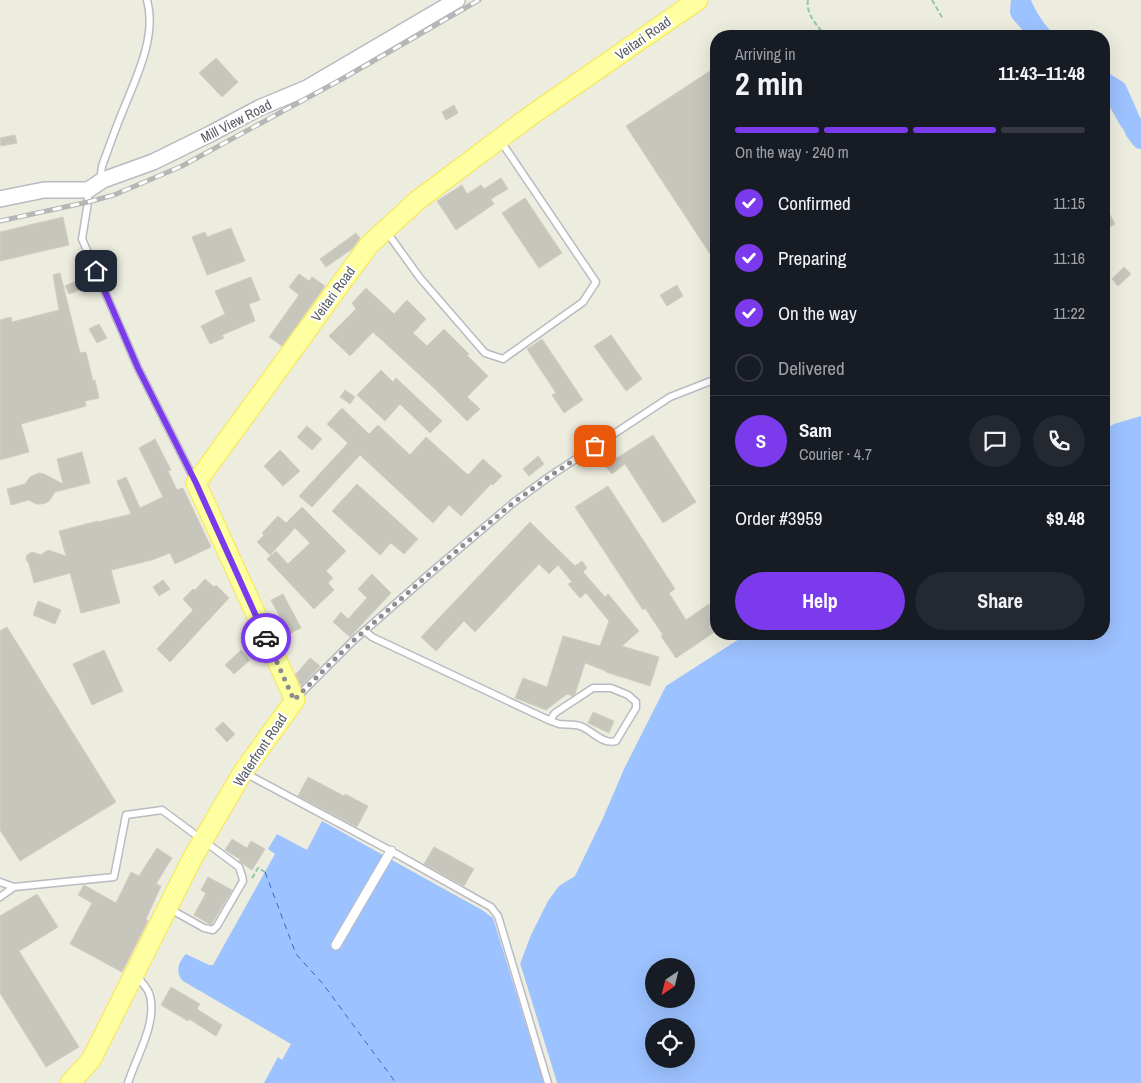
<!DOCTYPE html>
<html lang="en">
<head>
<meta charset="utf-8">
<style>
  :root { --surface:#171b24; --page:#242831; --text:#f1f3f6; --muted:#9ea1a6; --line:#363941; --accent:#7c3aed }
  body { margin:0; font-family:"Archivo Narrow",sans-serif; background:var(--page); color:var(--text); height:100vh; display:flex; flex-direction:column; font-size:19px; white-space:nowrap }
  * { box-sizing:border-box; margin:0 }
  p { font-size:16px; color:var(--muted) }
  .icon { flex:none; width:28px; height:28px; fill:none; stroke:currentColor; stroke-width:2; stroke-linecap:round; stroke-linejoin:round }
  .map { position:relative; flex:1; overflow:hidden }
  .panel { position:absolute; left:710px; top:30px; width:400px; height:610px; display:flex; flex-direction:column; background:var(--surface); border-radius:20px; box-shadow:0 5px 20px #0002 }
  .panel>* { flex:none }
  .needle { width:32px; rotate:215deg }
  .buttons { position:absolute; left:645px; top:958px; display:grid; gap:10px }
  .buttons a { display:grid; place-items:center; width:50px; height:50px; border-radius:50%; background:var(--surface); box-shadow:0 5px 20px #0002; font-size:25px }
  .pin { position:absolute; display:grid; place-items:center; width:42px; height:42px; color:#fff; margin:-21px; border-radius:10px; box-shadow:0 2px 8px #0006 }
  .courier { position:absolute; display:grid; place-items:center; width:50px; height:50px; margin:-25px; border:4px solid #7c3aed; border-radius:50%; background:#fff; color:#222; box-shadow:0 1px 6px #0007 }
  .headline em { font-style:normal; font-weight:800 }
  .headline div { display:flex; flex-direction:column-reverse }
  .headline { display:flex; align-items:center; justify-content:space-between; height:85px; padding:0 25px }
  h1 { font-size:32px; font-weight:800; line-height:38px }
  .bar { display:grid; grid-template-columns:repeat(4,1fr); gap:8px 5px; align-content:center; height:60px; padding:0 25px }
  .bar i { height:6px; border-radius:4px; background:var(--line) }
  .bar .active { background:var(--accent) }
  .bar p { grid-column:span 4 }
  .line { display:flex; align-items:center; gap:12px; padding:0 25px; border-top:1px solid var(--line) }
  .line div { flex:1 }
  .round { display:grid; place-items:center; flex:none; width:52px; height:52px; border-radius:26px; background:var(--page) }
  ol { padding:0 25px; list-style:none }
  li { display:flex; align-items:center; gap:15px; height:55px }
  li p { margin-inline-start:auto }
  li .icon { padding:5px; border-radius:50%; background:var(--accent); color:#fff; stroke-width:4 }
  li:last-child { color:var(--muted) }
  li i { width:28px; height:28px; border:2px solid var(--line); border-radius:50% }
  .button { display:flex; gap:10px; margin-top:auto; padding:10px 25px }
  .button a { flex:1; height:58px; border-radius:30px; background:var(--accent); color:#fff; font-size:20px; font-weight:800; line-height:58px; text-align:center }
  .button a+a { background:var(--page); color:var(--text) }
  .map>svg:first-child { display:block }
</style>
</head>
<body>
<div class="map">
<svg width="1141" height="1083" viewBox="0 0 1141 1083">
  <rect width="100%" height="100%" fill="#ececdf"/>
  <path fill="#9cc2ff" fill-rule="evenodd" d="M1025,0h6c6,14 14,26 25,36h-15l-12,-12z
    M1104,69l20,33 4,14 13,10v16l-6,-11 -13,-3 -18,-31z
    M1141,416v667h-584l-37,-119 11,-29 17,-34 11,-15 16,-10 28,-58 21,-49 42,-83 81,-52h357v-204l10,-6zM654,966h32v33h-32zM654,1026h32v33h-32z
    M322,821l61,34 -51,88 58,-84 92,51 11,8 3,7 48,158h-280l14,-26 4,3 9,-16 -108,-63c-8,-8 -5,-19 3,-27l23,11h4l62,-111 -7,-5 9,-15 30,16z"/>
  <path fill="#ececdf" d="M495,917l52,166h-3l-51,-165z
    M519,960l38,123h-2l-37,-118z"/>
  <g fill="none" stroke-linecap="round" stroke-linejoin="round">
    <path stroke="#9cc2ff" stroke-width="20" d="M1021,0l-1,12 21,24
      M1104,82l13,8 18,41 6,8"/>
    <path stroke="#3965c8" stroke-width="1" stroke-dasharray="6 5" stroke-linecap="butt" d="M265,872l31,82 27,30 73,99"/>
  </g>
  <path fill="#c7c6bc" stroke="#d1cebd" d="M216,58l22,24 -16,15 -23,-24z
    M716,67v196l-90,-137z
    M454,105l4,8 -12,7 -4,-8z
    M15,135l2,8 -16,3 -1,-8z
    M501,178l7,11 -17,10 3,5 -38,26 -19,-29 25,-16 5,9 14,-9 3,4z
    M525,198l37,55 -23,15 -37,-55z
    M1104,204l11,20 -11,6z
    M63,217l6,28 -69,16v-29z
    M231,228l14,33 -38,14 -15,-38 13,-5 2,5z
    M356,233l4,5 -8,11 -26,18 -6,-8z
    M1124,267l7,7 -13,12 -6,-7z
    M60,273l20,80 6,-1 7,29 2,-1 4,18 -14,3 1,5 -65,18 8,28 -29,8v-140l11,-3 1,5 47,-12 -6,-35z
    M299,274l10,7 3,-4 13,9 -43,60 -13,-9 30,-42 -10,-8z
    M251,277l9,23 -11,4 6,17 -33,14 2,3 -14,6 -9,-18 24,-12 -10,-23z
    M81,279l3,9 -15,6 -4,-8z
    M677,285l6,11 -16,10 -7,-11z
    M366,288l28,26 13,-14 19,19 -13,14 14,13 17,-17 25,25 -2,1 21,21 -21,21 13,12 -13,12 -32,-32 -62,-57 -23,24 -21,-20 27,-27 -4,-6z
    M99,324l8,14 -10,5 -8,-14z
    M611,335l31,44 -16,12 -32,-45z
    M542,339l41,61 -19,13 -12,-18 4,-2 -29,-44z
    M381,370l12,12 3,-4 46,43 -12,12 -30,-29 -15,17 -28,-26z
    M345,390l10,7 -5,7 -10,-7z
    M342,408l27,26 9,-9 32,30 16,-18 42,38 15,-16 19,17 -9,9 -2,-1 -30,32 -12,-11 -16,18 -73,-68 -48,52 -13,-11 49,-53 -21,-19z
    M307,426l15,13 -10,11 -15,-13z
    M653,435l43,67 -33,21 -38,-59 -13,10 -7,-8 12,-9v1z
    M155,439l16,31 -3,1 9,19 6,-2 28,59 -36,17 -5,-11 -18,7 -41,10 9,33 -39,10 -11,-40 -36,10 -5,-19 -3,-5 1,-4 5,-3 9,3 7,-5 18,6 -7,-25 39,-10v1l33,-8 -14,-33 9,-4 14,31 23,-11 -24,-49z
    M280,450l20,21 -17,15 -19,-20z
    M82,452l8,31 -35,9 -5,8 -4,3 -5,1h-5l-7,-4 -18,5 -4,-16 18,-5 5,-7 9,-4 5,1 19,10 -6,-25z
    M538,456l6,8 -15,12 -6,-7z
    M357,484l61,55 -14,15 -13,-11 -11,12 -48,-44z
    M608,486l67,103 -6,4 17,27 23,-16 7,11v16l-40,27 -15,-22 2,-1 -18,-27 -2,2 -68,-103z
    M302,507l44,44 -20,20 7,7 -5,5 6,7 -20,19 -47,-50 9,-8 12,13 22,-21 -15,-15 -25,27 -13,-13 7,-7 -2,-2 16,-17 8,7z
    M530,522l45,44 7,-5 5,7 -4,4 22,25 3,-3 31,37 -17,15 37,11 -9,29 -44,-14v-1l-21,-8 -10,31 -3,2 -5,-2 -21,16 -31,-12 8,-20 24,9 16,-51 37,10 9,-25 -23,-28 -6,5 -12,-14 4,-2 -14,-17 -9,9 -10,-10 -64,68 -11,-11 -28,30 -15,-14z
    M372,574l19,19 -41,44 -17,-15 8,-10 7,7 19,-21 -9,-9z
    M205,579l9,8 2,-2 13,13 -59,64 -13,-13 36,-39 -10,-11 10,-10 2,1z
    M163,580l7,9 -11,7 -6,-9z
    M283,594l18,34 -12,6 -18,-34z
    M38,601l23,9 -6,14 -22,-9z
    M7,627l109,175 -96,59 -20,-31v-199z
    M104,650l19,41 -31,14 -19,-41z
    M241,650l9,10 -16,14 -9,-9z
    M310,658l10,8 -19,20 -6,-12 2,-1z
    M593,712l21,9 -5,12 -21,-10z
    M223,722l12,12 -8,8 -12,-13z
    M308,777l36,19 1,-2 23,12 -11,21 -59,-31z
    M232,839l15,9 4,-7 14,8 -13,21 -13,-9 1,-2 -15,-9z
    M434,847l40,22 -10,17 -40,-22z
    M157,848l15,10 -16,26 5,2 -15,33 2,2 -26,51 -52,-28 22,-41 -14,-8 6,-10 32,18 15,-31 8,4z
    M208,877l24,13 -21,35 -17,-10 12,-22 -5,-3z
    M37,894l21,33 -39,24 60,96 -33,20 -46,-74v-77z
    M171,987l29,17 -3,5 25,16 -6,11 -27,-17 -1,2 -27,-16z"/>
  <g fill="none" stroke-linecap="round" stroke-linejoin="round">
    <defs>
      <path id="service" d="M103,179l-2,-5 1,-8c7,-19 14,-39 22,-58 13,-32 33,-73 23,-108
        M88,190v12l-6,37 56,129 57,113
        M386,231l34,47 65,75 18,6 80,-57 13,-20 -96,-142
        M365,631l7,6 168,79c6,3 13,6 19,8 7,1 14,0 21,2 12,4 22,19 36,15l20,-33v-6l-8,-7 -17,-7h-18l-38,25 -5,7
        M296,698l57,-57 74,-65 86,-73 37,-27 120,-79 46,-18
        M245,773l146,78 100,56 7,9 50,167
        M0,882l14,5
        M0,897l14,-10 100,-10 12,-62 36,-5 77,57 3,9 1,5 -26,45 -4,4 -9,-2 -34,-19
        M128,1083c8,-26 29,-59 22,-87 -1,-7 -9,-14 -13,-20"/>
      <path id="pedestrian" d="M336,945l55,-94"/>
      <path id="tertiary" d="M0,199l44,-9h44l15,-10 50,-18 59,-29 47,-25 48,-20 150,-88"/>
      <path id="primary" d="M70,1083l21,-23 101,-201 51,-87 52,-72 -99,-217 173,-238 49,-45 115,-86 165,-114"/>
    </defs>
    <use href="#service" stroke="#babbc2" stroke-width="9"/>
    <use href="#pedestrian" stroke="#babbc2" stroke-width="11"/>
    <use href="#tertiary" stroke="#babbc2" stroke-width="18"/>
    <use href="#primary" stroke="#f9e74b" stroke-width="21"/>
    <path stroke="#92c7aa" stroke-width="2" stroke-dasharray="5 2.5" stroke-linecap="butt" d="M808,0c-3,13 10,27 18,36
      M932,0l11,19
      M252,878l6,-10 7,4"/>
    <use href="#service" stroke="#fff" stroke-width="6"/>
    <use href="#pedestrian" stroke="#fff" stroke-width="9"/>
    <use href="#tertiary" stroke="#fff" stroke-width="15"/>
    <use href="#primary" stroke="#fdffa1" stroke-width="19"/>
    <defs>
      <path id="rail" d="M0,221l88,-19 26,-7 68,-29 160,-87 137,-79"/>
    </defs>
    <use href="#rail" stroke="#b5b6b6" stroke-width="5"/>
    <use href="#rail" stroke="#fff" stroke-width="3" stroke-dasharray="9" stroke-linecap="butt"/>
  </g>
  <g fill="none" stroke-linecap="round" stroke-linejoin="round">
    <path stroke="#8c8d8d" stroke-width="5" stroke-dasharray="0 9" d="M266,638l28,62 59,-59 74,-65 86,-73 37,-27 45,-30"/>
    <path stroke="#7c3aed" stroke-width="6" d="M96,271l42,97 58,115 70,155"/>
  </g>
  <g text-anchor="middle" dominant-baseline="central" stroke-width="4" stroke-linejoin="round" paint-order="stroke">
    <g font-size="14" fill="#585a61" stroke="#fff">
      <text transform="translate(643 38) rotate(-35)">Veitari Road</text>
      <text transform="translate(236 121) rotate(-27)">Mill View Road</text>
      <text transform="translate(333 294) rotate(-54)">Veitari Road</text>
      <text transform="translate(260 750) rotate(-56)">Waterfront Road</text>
    </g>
  </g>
</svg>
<div class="buttons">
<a><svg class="needle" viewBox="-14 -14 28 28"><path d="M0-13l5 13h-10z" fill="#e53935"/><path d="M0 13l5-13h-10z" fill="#9ea1a6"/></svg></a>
<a><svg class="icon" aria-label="locate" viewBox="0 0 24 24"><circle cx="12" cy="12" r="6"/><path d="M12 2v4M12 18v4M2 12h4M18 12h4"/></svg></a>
</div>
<div class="pin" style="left:595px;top:446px;background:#ea580c"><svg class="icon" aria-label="bag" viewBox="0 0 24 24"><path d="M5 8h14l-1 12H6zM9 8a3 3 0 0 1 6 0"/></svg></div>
<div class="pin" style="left:96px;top:271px;background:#1f2937"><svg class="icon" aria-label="home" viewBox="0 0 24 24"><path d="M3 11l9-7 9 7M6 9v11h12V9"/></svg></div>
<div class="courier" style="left:266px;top:638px"><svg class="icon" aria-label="car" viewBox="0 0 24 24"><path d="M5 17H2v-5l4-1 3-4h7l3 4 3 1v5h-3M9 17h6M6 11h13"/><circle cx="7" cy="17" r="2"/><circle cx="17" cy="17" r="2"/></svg></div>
<section class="panel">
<div class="headline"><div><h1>2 min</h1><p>Arriving in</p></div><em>11:43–11:48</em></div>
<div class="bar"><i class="active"></i><i class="active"></i><i class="active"></i><i></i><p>On the way · 240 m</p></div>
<ol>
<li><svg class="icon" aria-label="check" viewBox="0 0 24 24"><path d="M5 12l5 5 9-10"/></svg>Confirmed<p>11:15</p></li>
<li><svg class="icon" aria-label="check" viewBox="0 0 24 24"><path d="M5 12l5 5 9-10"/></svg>Preparing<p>11:16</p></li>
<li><svg class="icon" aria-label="check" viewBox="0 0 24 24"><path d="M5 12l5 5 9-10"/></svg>On the way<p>11:22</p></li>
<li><i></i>Delivered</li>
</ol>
<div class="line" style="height:90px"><b class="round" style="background:var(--accent);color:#fff">S</b><div><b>Sam</b><p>Courier · 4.7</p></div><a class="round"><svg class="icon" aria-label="chat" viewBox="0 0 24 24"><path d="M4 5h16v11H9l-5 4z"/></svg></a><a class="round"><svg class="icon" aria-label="phone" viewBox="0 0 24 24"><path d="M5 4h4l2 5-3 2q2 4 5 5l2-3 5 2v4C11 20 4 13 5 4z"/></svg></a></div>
<div class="line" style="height:65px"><div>Order #3959</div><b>$9.48</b></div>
<div class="button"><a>Help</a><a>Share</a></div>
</section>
</div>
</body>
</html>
